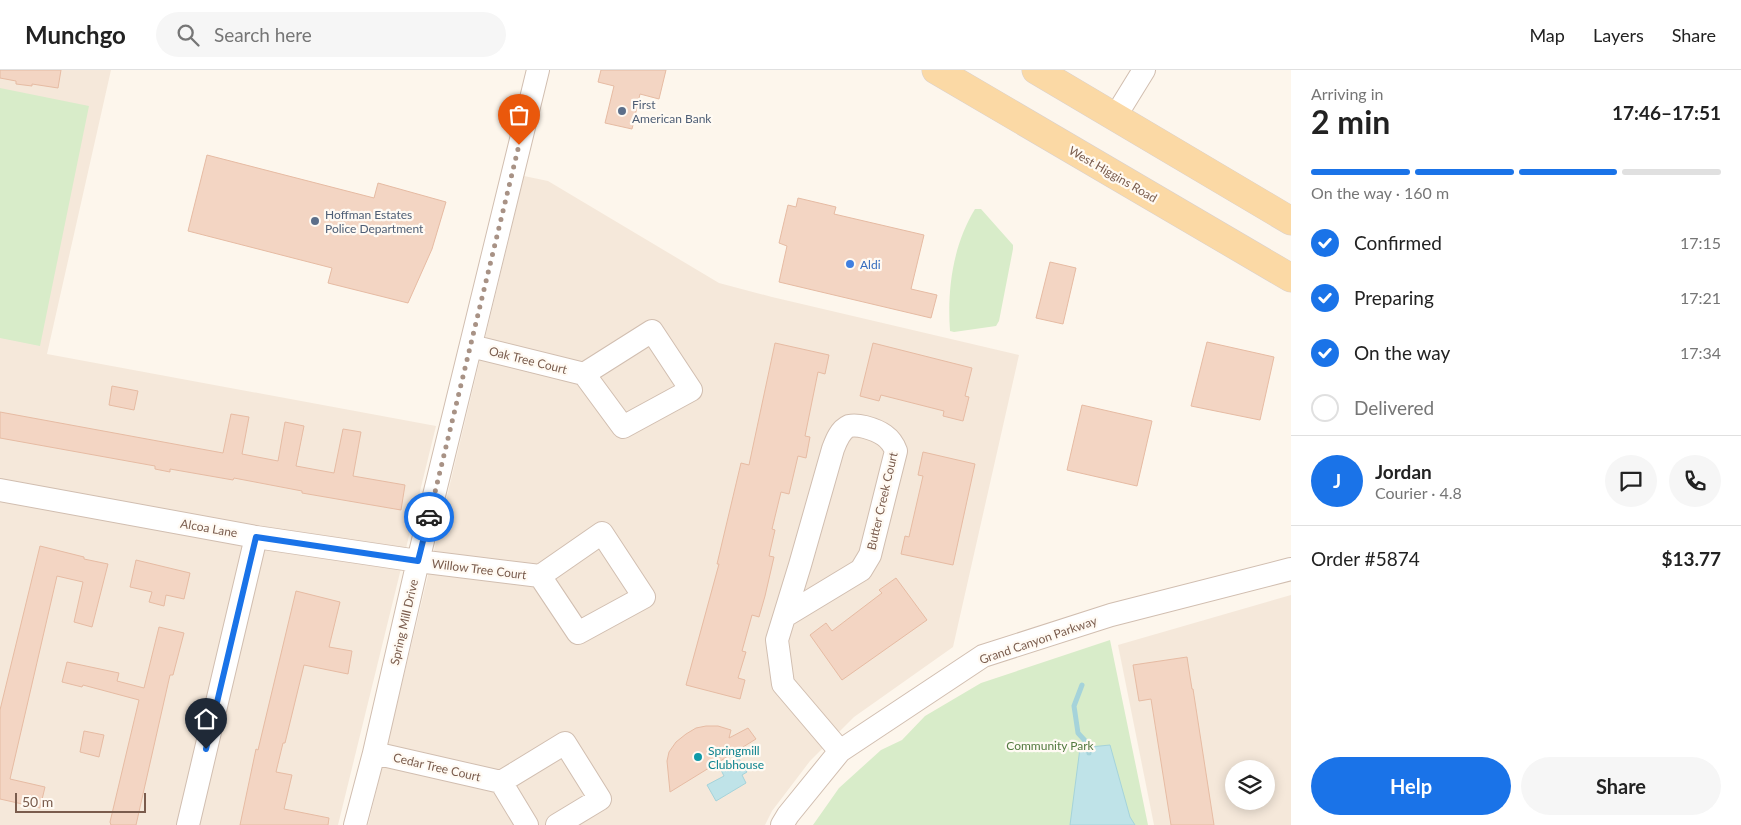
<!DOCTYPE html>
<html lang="en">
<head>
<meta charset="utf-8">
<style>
  :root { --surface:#fff; --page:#f6f6f6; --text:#222; --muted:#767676; --line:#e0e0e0; --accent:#1a73e8 }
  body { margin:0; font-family:Lato,sans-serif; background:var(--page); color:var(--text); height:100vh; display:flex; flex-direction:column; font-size:19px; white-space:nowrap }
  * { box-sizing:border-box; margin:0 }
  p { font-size:16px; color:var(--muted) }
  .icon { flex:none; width:28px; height:28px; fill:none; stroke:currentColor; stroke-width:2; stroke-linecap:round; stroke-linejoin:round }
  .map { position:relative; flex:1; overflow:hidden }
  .panel { display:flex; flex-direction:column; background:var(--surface); width:450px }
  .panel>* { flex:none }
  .buttons { position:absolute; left:1225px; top:690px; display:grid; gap:10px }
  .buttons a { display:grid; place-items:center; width:50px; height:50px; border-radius:50%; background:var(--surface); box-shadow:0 2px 12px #0003; font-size:25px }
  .scale { position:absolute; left:15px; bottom:12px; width:131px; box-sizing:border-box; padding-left:5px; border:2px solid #7a5c4d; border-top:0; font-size:14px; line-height:18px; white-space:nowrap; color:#7a5c4d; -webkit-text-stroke:4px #fffaf3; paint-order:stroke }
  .pin { position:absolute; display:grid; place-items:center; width:42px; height:42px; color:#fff; margin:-51px -21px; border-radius:50% 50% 50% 0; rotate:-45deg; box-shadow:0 0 5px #0007 }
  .pin .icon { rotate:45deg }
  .courier { position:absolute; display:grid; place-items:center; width:50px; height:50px; margin:-25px; border:4px solid #1a73e8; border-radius:50%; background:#fff; color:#222; box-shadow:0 1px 6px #0007 }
  .overview em { font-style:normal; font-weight:700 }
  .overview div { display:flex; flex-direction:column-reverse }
  .overview { display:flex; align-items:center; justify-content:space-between; height:85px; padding:0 20px }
  h1 { font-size:32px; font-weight:700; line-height:38px }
  .bar { display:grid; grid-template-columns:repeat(4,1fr); gap:8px 5px; align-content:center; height:60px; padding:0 20px }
  .bar i { height:6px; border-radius:4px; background:var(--line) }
  .bar .current { background:var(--accent) }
  .bar p { grid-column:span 4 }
  .line { display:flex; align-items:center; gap:12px; padding:0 20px; border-top:1px solid var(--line) }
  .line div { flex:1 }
  .round { display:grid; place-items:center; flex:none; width:52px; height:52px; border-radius:26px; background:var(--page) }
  ol { padding:0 20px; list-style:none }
  li { display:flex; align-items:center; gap:15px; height:55px }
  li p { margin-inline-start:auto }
  li .icon { padding:5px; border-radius:50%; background:var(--accent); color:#fff; stroke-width:4 }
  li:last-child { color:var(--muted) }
  li i { width:28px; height:28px; border:2px solid var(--line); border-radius:50% }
  .cta { display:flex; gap:10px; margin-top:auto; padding:10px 20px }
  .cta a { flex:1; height:58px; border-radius:30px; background:var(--accent); color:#fff; font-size:20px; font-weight:700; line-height:58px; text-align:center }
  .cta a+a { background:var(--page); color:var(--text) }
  header { display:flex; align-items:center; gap:30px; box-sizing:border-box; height:70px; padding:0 25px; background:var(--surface); border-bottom:1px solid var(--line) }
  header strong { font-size:24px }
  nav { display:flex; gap:28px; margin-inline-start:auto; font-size:18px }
  .search { width:350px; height:45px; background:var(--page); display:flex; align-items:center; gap:12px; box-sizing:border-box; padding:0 18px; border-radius:28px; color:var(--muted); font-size:19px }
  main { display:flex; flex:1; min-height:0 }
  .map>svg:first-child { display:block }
</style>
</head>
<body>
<header>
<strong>Munchgo</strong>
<div class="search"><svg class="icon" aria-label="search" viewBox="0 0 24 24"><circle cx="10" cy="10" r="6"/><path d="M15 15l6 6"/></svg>Search here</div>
<nav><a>Map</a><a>Layers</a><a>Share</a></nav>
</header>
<main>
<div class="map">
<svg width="1291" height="755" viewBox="0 0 1291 755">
  <rect width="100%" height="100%" fill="#fdf6ec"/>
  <path fill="#f5e8da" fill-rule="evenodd" d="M0,0h111l-64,284 389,72 -98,399h-338z
    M524,106l24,5 171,102 53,14 247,58 -66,292 -99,70 -44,44 -38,50 -7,14h-397z
    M1291,525v230h-137l-36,-180zM1234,699h32v32h-32z"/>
  <path fill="#d8ecc9" d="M0,18l89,18 -49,240 -40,-8z
    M975,139h6l32,36v4l-14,72 -3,5 -42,6 -4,-1c-3,-42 3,-86 25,-122z
    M1110,570l38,185h-335l26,-37 42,-38 21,-10 23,-24 56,-33z"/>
  <path fill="#bfe3e8" stroke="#a5d3da" d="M1110,675l20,72 5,8h-65l10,-77z
    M739,689l8,13 -5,3 4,8 -30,18 -9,-16 17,-9 -3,-6z"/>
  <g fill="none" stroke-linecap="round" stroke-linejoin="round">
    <path stroke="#a5d3da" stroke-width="5" d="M1082,615l-8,21 4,27 11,12v8"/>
  </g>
  <path fill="#f3d5c3" stroke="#e6bba3" d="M0,0h61l-3,18 -26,-4v2l-16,-2v-3l-16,-3z
    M601,0h65l-7,29 -19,-5 -8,35 -27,-6 9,-37 -16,-4z
    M207,85l167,43 4,-15 68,19 -14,47 -24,54 -80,-20 4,-15 -144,-37z
    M798,128l38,9 -2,7 90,21 -13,54 26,6 -6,23 -152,-36 8,-36 -8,-3 9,-38 8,2z
    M1050,192l26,6 -13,56 -27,-6z
    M1207,272l67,15 -14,63 -69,-14z
    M775,273l54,12 -4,19 -7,-2 -13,64 5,1 -4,21 -8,-2 -9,38 -8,-2 -9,37 3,1 -6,26 5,1 -9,39 -6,21 -7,-2 -10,36 4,1 -8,26 7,2 -5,19 -54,-14 33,-121h-2l24,-101 8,2z
    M873,273l99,25 -7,28 4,1 -6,24 -20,-5 1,-5 -63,-16 -2,6 -19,-5z
    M112,316l26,5 -4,19 -25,-5z
    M1082,335l70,16 -15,65 -70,-16z
    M0,342l223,41 8,-39 18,3 -7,37 36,7 7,-39 19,4 -8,40 38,7 9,-44 18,3 -8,44 52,9 -4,25 -99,-17v-2l-68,-13 -1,2 -63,-11v3l-15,-3v-3l-155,-28z
    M923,382l52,12 -22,101 -52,-11 4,-18 4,1 14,-61 -5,-1z
    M40,476l44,11v2l24,5 -16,63 -18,-5 9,-40 -26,-6 -47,203 35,8 -5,21 -40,-9v-89z
    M136,490l54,13 -6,26 -18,-4 -2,11 -15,-4 3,-10 -22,-5z
    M896,508l31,42 -85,60 -32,-45 16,-12 6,8 50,-38 -3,-3z
    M296,521l44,11 -11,45 23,4 -4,23 -44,-9 -19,78h-2l-7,29 16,3 -8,34 45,9 -1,7h-88l16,-76 2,1z
    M159,557l25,6 -11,42h-3l-34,150h-25l-1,-3 29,-122 -56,-15 -1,2 -20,-5 5,-20 52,11 -2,8 27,7z
    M1187,587l5,32h1l21,136h-43l-20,-126 -12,2 -6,-36z
    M706,656h12l13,4 -2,8 19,-10 8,11 -86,53 -3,-31 2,-9 7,-10 10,-8 10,-6z
    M84,661l20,4 -5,22 -19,-5z"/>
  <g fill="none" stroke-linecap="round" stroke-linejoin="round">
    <defs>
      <path id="minor" d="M1115,47l29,-47
        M471,276l113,28 39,53 68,-37 -39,-59 -68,43
        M0,420l256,47 162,24 122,15 62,-43 42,64 -66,36 -38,-57
        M785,546l76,-46 9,-15 26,-104c-5,-14 -16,-20 -31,-24 -4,-1 -11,-2 -16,-1 -9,4 -13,15 -16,23l-33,116 -23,75 6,44 57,67
        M374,683l127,29 64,-39 35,56 -43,26
        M501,712l26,43
        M188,755l68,-288
        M355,755l19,-72 44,-192 120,-491
        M782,755l6,-10 52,-64 143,-95 128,-41 180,-46"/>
      <path id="major" d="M936,0l355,208
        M1036,0l255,151"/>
    </defs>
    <use href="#minor" stroke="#d1beb0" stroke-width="24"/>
    <use href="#major" stroke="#dad1cd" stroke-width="29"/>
    <use href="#minor" stroke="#fff" stroke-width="22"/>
    <use href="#major" stroke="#fbd9a5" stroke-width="28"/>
  </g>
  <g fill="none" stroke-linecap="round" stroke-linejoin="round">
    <path stroke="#a89285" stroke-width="5" stroke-dasharray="0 9" d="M429,447l90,-372"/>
    <path stroke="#1a73e8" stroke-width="6" d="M206,679l50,-212 162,24 11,-44"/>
  </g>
  <g fill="#5c6f8a" stroke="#fffaf3" stroke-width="2">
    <circle cx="622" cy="41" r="5"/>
    <circle cx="315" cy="151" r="5"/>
  </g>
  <circle fill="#3f7fe0" stroke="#fffaf3" stroke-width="2" cx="850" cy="194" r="5"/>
  <circle fill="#0f9aa8" stroke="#fffaf3" stroke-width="2" cx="698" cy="687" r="5"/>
  <g text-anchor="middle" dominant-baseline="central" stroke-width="4.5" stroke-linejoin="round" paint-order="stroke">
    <g font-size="12" fill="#4e5e75" stroke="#fffaf3" text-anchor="start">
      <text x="632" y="34">First<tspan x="632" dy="14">American Bank</tspan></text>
      <text x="325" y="144">Hoffman Estates<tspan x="325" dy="14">Police Department</tspan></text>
    </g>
    <g font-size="12" fill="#7a5c4d" stroke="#fffaf3">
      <text transform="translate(1113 104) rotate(30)">West Higgins Road</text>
      <text transform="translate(528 290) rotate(14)">Oak Tree Court</text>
      <text transform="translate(882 431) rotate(-77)">Butter Creek Court</text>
      <text transform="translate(209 458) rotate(10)">Alcoa Lane</text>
      <text transform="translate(479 499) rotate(7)">Willow Tree Court</text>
      <text transform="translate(404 552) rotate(-77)">Spring Mill Drive</text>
      <text transform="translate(1038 570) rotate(-19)">Grand Canyon Parkway</text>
      <text transform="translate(437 697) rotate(13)">Cedar Tree Court</text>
    </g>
    <g font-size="12" fill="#366cbe" stroke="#fffaf3" text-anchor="start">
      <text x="860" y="194">Aldi</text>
    </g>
    <g font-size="12" fill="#537a41" stroke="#fffaf3">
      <text x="1050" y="675">Community Park</text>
    </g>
    <g font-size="12" fill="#0d838f" stroke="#fffaf3" text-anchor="start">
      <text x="708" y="680">Springmill<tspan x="708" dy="14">Clubhouse</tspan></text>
    </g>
  </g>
</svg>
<div class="buttons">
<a><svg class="icon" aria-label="layers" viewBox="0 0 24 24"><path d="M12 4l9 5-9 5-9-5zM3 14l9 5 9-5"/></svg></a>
</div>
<div class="scale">50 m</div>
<div class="pin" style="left:519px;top:75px;background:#ea580c"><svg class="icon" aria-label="bag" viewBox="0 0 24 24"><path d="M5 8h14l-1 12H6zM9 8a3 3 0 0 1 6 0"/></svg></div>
<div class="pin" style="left:206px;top:679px;background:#1f2937"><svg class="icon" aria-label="home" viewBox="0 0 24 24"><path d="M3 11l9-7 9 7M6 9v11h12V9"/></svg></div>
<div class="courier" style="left:429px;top:447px"><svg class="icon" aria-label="car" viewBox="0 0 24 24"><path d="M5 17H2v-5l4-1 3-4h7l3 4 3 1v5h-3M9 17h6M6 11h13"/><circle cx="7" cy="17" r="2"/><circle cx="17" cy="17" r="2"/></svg></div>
</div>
<section class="panel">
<div class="overview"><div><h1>2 min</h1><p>Arriving in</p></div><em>17:46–17:51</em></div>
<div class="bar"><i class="current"></i><i class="current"></i><i class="current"></i><i></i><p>On the way · 160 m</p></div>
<ol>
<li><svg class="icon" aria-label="check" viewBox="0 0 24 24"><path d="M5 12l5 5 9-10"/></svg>Confirmed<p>17:15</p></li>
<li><svg class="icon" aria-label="check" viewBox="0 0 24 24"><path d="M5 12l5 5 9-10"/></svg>Preparing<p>17:21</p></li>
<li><svg class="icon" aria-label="check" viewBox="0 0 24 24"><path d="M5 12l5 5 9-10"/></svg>On the way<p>17:34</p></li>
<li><i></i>Delivered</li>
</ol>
<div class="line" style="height:90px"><b class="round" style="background:var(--accent);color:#fff">J</b><div><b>Jordan</b><p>Courier · 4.8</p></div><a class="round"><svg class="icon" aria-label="chat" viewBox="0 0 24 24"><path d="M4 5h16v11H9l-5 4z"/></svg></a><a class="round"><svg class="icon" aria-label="phone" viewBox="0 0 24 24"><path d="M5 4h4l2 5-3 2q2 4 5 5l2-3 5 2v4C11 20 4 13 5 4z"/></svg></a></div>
<div class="line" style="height:65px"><div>Order #5874</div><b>$13.77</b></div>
<div class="cta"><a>Help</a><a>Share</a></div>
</section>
</main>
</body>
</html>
